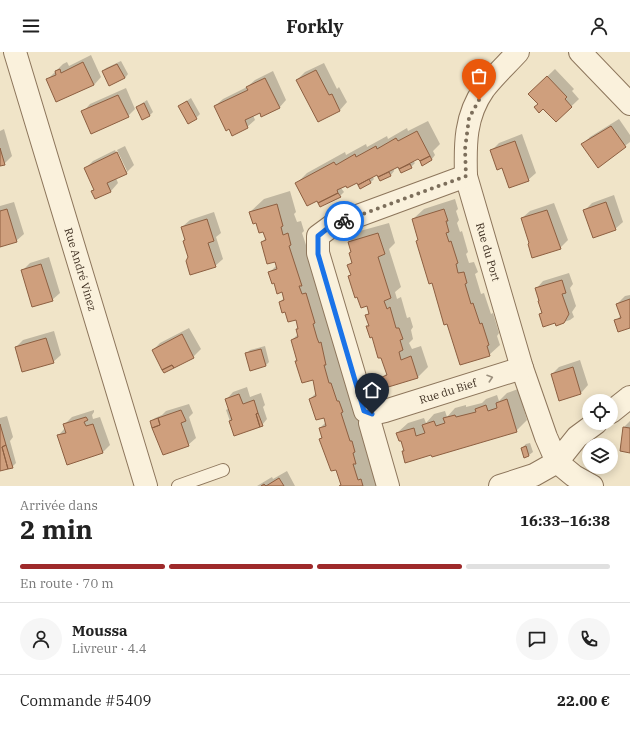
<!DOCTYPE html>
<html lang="fr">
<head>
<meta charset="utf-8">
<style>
  :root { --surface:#fff; --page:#f6f6f6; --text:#222; --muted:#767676; --line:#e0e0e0; --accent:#9e2a2b }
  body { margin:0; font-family:"IBM Plex Serif",serif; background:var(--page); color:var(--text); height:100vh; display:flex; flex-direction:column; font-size:15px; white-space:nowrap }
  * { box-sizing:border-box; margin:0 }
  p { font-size:13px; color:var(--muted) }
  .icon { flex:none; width:22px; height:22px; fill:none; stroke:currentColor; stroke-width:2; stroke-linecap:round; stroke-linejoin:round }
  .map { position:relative; height:434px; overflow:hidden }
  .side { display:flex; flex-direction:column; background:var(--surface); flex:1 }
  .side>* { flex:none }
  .controls { position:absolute; left:582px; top:342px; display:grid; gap:8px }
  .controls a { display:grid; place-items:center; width:36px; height:36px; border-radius:50%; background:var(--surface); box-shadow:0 2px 10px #0003; font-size:20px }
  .pin { position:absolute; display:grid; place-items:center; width:34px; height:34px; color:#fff; margin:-41px -17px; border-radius:50% 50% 50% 0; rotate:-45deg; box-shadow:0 0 4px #0007 }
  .pin .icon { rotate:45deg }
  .courier { position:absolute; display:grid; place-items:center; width:40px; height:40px; margin:-20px; border:3px solid #1a73e8; border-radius:50%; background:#fff; color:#222; box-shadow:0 1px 5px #0007 }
  .head em { font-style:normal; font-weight:800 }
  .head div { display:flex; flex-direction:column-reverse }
  .head { display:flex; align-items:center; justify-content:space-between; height:68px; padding:0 20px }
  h1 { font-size:26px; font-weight:800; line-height:30px }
  .bar { display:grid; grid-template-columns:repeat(4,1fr); gap:6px 4px; align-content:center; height:48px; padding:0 20px }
  .bar i { height:5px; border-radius:3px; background:var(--line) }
  .bar .on { background:var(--accent) }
  .bar p { grid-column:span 4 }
  .line { display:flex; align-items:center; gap:10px; padding:0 20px; border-top:1px solid var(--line) }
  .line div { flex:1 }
  .round { display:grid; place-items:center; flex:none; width:42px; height:42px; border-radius:21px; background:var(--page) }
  header { display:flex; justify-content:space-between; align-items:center; height:52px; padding:0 20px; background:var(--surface); font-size:18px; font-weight:800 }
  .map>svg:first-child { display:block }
</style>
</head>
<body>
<header><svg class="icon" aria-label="menu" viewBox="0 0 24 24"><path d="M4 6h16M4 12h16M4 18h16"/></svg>Forkly<svg class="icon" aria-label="person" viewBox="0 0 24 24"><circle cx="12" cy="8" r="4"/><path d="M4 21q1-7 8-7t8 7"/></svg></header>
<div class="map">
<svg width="630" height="434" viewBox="0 0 630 434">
  <rect width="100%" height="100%" fill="#f0e4c8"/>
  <path fill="#0003" d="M91,3l10,22 -7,8 -47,-5 16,-16 4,-2 2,4z
    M121,9l7,13 -3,4 -22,-7 3,-3z
    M324,11l13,26 2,-2 8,15 -7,8 -21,11 -22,-41 8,-8z
    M555,17l19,20 -2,2 7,8 -23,22 -27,-27z
    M273,19l13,29 -7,8 -19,4 -7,3 2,5 -8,7 -32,-21 8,-7 24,-12 8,-7z
    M126,36l9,21 -7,7 -45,-4 7,-8z
    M191,46l9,16 -4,4 -17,-12z
    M147,48l6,12 -4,4 -12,-9z
    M619,67l11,16v7l-32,24 -15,-22 7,-7z
    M428,69l12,23 -7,7 2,4 -3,4 -10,5 -3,-6 -6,3 2,2 -4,4 -10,5 -3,-6 -5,2 1,3 -3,4 -10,5 -4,-6 -5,2 2,3 -4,4 -13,-2 -13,4 -3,3 3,4 -4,4 -23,4 -21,-16 11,-11 38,-21 1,3 20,-11 1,3 20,-11 1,3 19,-11 1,3z
    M4,77l8,27 -8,8 -4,1v-34z
    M522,82l14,39 -8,7 -26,-13 -10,-17 7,-7z
    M125,94l9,19 -8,8 -10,5 2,5 -7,8 -15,7 -4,-7 3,-2 -10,-20 8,-8 22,-11 10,21h2l-10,-21z
    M290,139l6,21 -2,2 3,8 4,-1 3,10 -2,2 13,39 -3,2 3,8 4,-1 33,107 16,62 -2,1 5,17 3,-1 7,19h-42l2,-2 -5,-16 -16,-29 3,-2 -3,-9 6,-6 -2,-5 -14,-18 6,-6 -2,-15 -18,-17 2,-1 -6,-20 6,-6 -1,-4 2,-3 -3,-8 -10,-8 -6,-9 5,-5 -2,-6 -8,-9 -6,-9 8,-8 -2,-5 -13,-18 4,-4 -2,-7 -14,-19 14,-13z
    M614,143l9,27 -8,7 -30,-19 7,-7z
    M455,147l3,10 -2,2 3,9 -2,3 3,9 2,-1 6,21 -2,2 3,9 5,-1 4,10 -3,2 6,20 3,-1 7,21 2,-1 6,20 -2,3 3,9 -11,10 -41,-32 -31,-82 2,-2 -6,-20 11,-10z
    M14,150l10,32 -8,7 -16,5v-40z
    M554,151l14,37 -8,8 -30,-5 -8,-25 8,-7z
    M214,160l7,21 -5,4 7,22 -8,7 -26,-9 -5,-16 2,-2 -4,-12 8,-7z
    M389,171l6,20 -6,6 12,38 -6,5 2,7 4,-2 6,21 3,-1 3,10 -2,3 2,9 -4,4 3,6 9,-3 7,21 -11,11 -34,-1 4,-4 -14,-37 -6,-10 2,-2 -2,-9 3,-3 -3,-7 -18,-29 3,-2 -3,-9 3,-3 -2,-9 2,-2 -3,-9 11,-11z
    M49,205l11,36 -8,7 -30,-29 8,-8z
    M569,221l4,11 -3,4 6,18 -4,6 2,5 -4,3 -13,4 -1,-2 -16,-8 2,-2 -6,-23 7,-8z
    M630,243v32l-14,-6 5,-6 -4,-11 8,-8z
    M189,276l12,21 -8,8 -29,15 -11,-22 7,-7z
    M54,279l7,24 -8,7 -37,-15 7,-7z
    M265,294l4,16 -3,3 -20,-11 4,-4z
    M580,308l8,25 -7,8 -21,7 -8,-26 7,-7z
    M247,335l3,10 11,-4 4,12 -2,2 4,12 -5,6 -27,10 -9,-25 3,-2 -3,-8 7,-8z
    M518,337l9,31 -11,11 -84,23 -29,-2 2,-2 -8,-17 11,-10 16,-5 2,5 8,-9 11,-3 2,6 8,-9 11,-3v2l16,-4 4,-4 11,-4 2,6 8,-8z
    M189,352l4,9 -4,4 7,21 -8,7 -37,-24 4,-3 7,-3 4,-4z
    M94,358v2l-2,3 1,4 7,-2 10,28 -8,8 -44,-17 7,-8 -1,-3 8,-8z
    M7,364l6,21 -3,4 6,22 -4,4 -12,3v-52z
    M630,369v31l-9,-1 3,-24z
    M530,391l3,9 -4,3 -4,2 -3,-9 4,-4z
    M287,419l8,15h-38l15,-9 1,2z"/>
  <path fill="#cf9f7d" stroke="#8d5f41" d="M83,10l11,23 -38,17 -10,-23 10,-4 -1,-4 5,-2 1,4z
    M117,12l8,14 -16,8 -7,-15z
    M316,18l13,25 3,-1 8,17 -22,11 -22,-42z
    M547,24l20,21 -2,2 7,8 -16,15 -13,-13 -4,4 -5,-6 4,-3 -10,-10z
    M265,26l15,30 -19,9 -1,-4 -15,7 3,8 -16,8 -3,-7 -3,2 -12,-25 34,-16 -2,-3z
    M118,43l11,22 -38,17 -10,-23z
    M187,49l10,18 -9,5 -10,-18z
    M144,51l6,13 -8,4 -6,-13z
    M611,74l15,21 -28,21 -17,-24z
    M417,79l13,25 -10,5 -2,-2 -19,10 -1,-2 -20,10 -1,-2 -19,10 -1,-2 -10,5 -1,-2 -9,4 1,3 -20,10 -1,-2 -10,5 -12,-23 39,-21 2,3 19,-11 1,3 20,-11 1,3 19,-11 2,3z
    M515,89l14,40 -20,7 -7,-20 -5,2 -7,-20z
    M0,96l5,17 -5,1z
    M117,100l10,22 -20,9 4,9 -16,7 -4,-8 3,-1 -10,-22z
    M430,104l2,4 -10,6 -2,-5z
    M410,112l2,4 -11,5 -2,-4z
    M389,120l2,4 -11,5 -2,-4z
    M369,127l2,4 -11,6 -2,-4z
    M338,141l3,4 -21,10 -2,-4z
    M606,150l10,28 -23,8 -10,-28z
    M277,152l6,22 -2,1 2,8 5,-2 3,12 -2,1 13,40h-3l3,8 4,-1 9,30 -2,1 4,14 2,5 2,-1 5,23h-2l5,18h2l6,18h2l4,11 -2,1 9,28h2l3,11 -2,1 3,11h-3l5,16 3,-1 2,7h-24l2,-1 -5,-15 -5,1 -12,-32 3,-1 -3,-10 7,-2 -2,-8 -8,2 -7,-21 7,-3 -3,-16 -11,3 -7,-22h2l-6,-21 7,-3 -2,-8h2l-2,-9 -8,2 -3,-10 -3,1 -3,-11 5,-2 -2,-8 -5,2 -3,-11 -2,1 -4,-12 9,-3 -2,-7 -8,2 -6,-22 5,-2 -3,-8 -4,1 -3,-10 -3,1 -4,-12z
    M7,157l10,33 -17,5v-36z
    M444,157l4,12h-2l3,11 -3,1 3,9 2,-1 7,22 -2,1 2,9 6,-1 3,11 -2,1 6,20 2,-1 7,21 2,-1 7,22 -2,1 3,10 -30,9 -13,-41 -3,1 -12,-42 -3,1 -13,-43 2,-1 -6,-21z
    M547,158l14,39 -29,9 -4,-14 1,-1 -8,-25z
    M207,167l7,22 -6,2 8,24 -26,8 -4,-14 2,-4 -5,-16 2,-1 -4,-13z
    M378,181l7,21 -7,3 13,41 -7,3 3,8 3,-2 6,21h3l4,11 -3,1 3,10 -4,2 2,8 10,-4 7,22 -33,10 -3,-11 5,-2 -6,-17h-3l-6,-21 -2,1 -4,-12h3l-4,-11 4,-1 -2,-8 -6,2 -4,-11 -2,1 -7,-22 3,-1 -4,-10 5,-2 -3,-10 2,-1 -3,-10z
    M41,212l12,37 -21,6 -11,-37z
    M562,228l4,13 -4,1 7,20 -5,9 -8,3 -1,-3 -12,4 -4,-13 3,-1 -4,-12h1l-4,-13z
    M630,247v29l-12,4 -4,-12 7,-2 -5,-14z
    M182,282l12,24 -20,10 -2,-3 -10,5 -10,-20z
    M46,286l8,25 -32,9 -7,-25z
    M261,297l5,17 -16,5 -5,-18z
    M172,313l2,3 -10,5 -2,-3z
    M573,315l8,27 -22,7 -8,-27z
    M239,342l4,10 11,-4 4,13 -2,1 4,13 -26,9 -5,-15 3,-1 -7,-21z
    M507,347l10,33 -85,25 -1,-2 -26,8 -3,-12h2l-3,-10h-2l-3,-8 18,-5 2,8 9,-3 -3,-8 12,-4 2,5 9,-3 -2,-5 12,-3 1,2 20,-5 -1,-3 11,-4 2,6 9,-3 -1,-5z
    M181,358l5,11 -5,2 8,23 -26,9 -11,-27 8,-3 -2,-7z
    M258,361l5,13 -3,1 -4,-13z
    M86,365l2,3 -4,2 2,4 7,-2 10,29 -36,12 -10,-30 9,-2 -3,-9z
    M158,366l2,7 -8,3 -2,-7z
    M0,372l6,21 -4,2 6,22 -8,2z
    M623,375l7,1v25l-10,-2z
    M6,393l7,23 -5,1 -6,-22z
    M526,394l3,10 -5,2 -3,-10z
    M279,426l5,8h-23l3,-2 2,2z"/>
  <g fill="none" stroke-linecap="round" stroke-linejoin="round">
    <defs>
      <path id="lane" d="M178,434l45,-16"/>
      <g id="street">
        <path id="s1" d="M15,0l131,434"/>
        <path id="s2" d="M518,0c-11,12 -24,24 -34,37 -19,27 -19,55 -18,87l56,192 24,69 11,25 17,14 18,10"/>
        <path d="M580,0l50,52"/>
        <path id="s3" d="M466,124l-133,49 -15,11v17l47,158 7,3 13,-3 137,-43"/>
        <path d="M611,360l19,-15"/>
        <path d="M372,362l-2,9 18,63"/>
        <path d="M500,434l34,-11 23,-13 20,-25 19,-14"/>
      </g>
    </defs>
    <use href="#lane" stroke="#8d765c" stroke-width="14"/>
    <use href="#street" stroke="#8d765c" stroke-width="24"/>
    <use href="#lane" stroke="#faf1dc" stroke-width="12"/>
    <use href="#street" stroke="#faf1dc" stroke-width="22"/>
  </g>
  <defs><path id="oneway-chevron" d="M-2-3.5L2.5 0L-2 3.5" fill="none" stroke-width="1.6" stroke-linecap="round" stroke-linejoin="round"/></defs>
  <use stroke="#9c907e" href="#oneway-chevron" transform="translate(490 326) rotate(-18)"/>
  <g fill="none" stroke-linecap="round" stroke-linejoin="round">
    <path stroke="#7c6e5b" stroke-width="4" stroke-dasharray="0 7.2" d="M344,169l122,-45 -1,-27 4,-31 10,-18"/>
    <path stroke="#1a73e8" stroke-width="5" d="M344,169l-11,3 -15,12v18l46,157 8,3"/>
  </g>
  <g text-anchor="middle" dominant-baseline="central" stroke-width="3" stroke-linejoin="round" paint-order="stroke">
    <g font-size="11" fill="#3d2e20" stroke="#f7eed8">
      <text stroke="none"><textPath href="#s2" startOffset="220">Rue du Port</textPath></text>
      <text stroke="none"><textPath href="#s1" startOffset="227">Rue André Vinez</textPath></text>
      <text stroke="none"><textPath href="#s3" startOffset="429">Rue du Bief</textPath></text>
    </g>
  </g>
</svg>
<div class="controls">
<a><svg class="icon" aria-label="locate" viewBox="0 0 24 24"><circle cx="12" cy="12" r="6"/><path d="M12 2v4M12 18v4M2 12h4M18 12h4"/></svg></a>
<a><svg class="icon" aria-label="layers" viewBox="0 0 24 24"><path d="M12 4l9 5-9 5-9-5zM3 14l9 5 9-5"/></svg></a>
</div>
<div class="pin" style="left:479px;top:48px;background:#ea580c"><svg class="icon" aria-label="bag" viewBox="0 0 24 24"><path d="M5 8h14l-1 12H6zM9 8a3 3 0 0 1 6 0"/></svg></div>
<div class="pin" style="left:372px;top:362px;background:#1f2937"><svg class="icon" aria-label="home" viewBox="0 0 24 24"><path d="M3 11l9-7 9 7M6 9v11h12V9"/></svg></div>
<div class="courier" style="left:344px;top:169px"><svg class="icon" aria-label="bike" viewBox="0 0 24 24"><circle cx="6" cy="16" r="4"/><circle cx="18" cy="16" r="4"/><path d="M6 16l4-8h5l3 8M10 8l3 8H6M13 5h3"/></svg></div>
</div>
<section class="side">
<div class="head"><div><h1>2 min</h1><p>Arrivée dans</p></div><em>16:33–16:38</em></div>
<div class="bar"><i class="on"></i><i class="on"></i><i class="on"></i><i></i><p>En route · 70 m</p></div>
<div class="line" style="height:72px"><a class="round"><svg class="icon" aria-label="person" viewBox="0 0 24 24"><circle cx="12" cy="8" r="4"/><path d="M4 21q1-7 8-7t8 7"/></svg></a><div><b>Moussa</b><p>Livreur · 4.4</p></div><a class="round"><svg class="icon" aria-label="chat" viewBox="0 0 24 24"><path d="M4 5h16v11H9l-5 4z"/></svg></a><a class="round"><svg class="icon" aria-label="phone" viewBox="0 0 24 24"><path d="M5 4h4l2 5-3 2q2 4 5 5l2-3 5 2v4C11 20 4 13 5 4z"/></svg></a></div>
<div class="line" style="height:52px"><div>Commande #5409</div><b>22.00 €</b></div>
</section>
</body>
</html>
